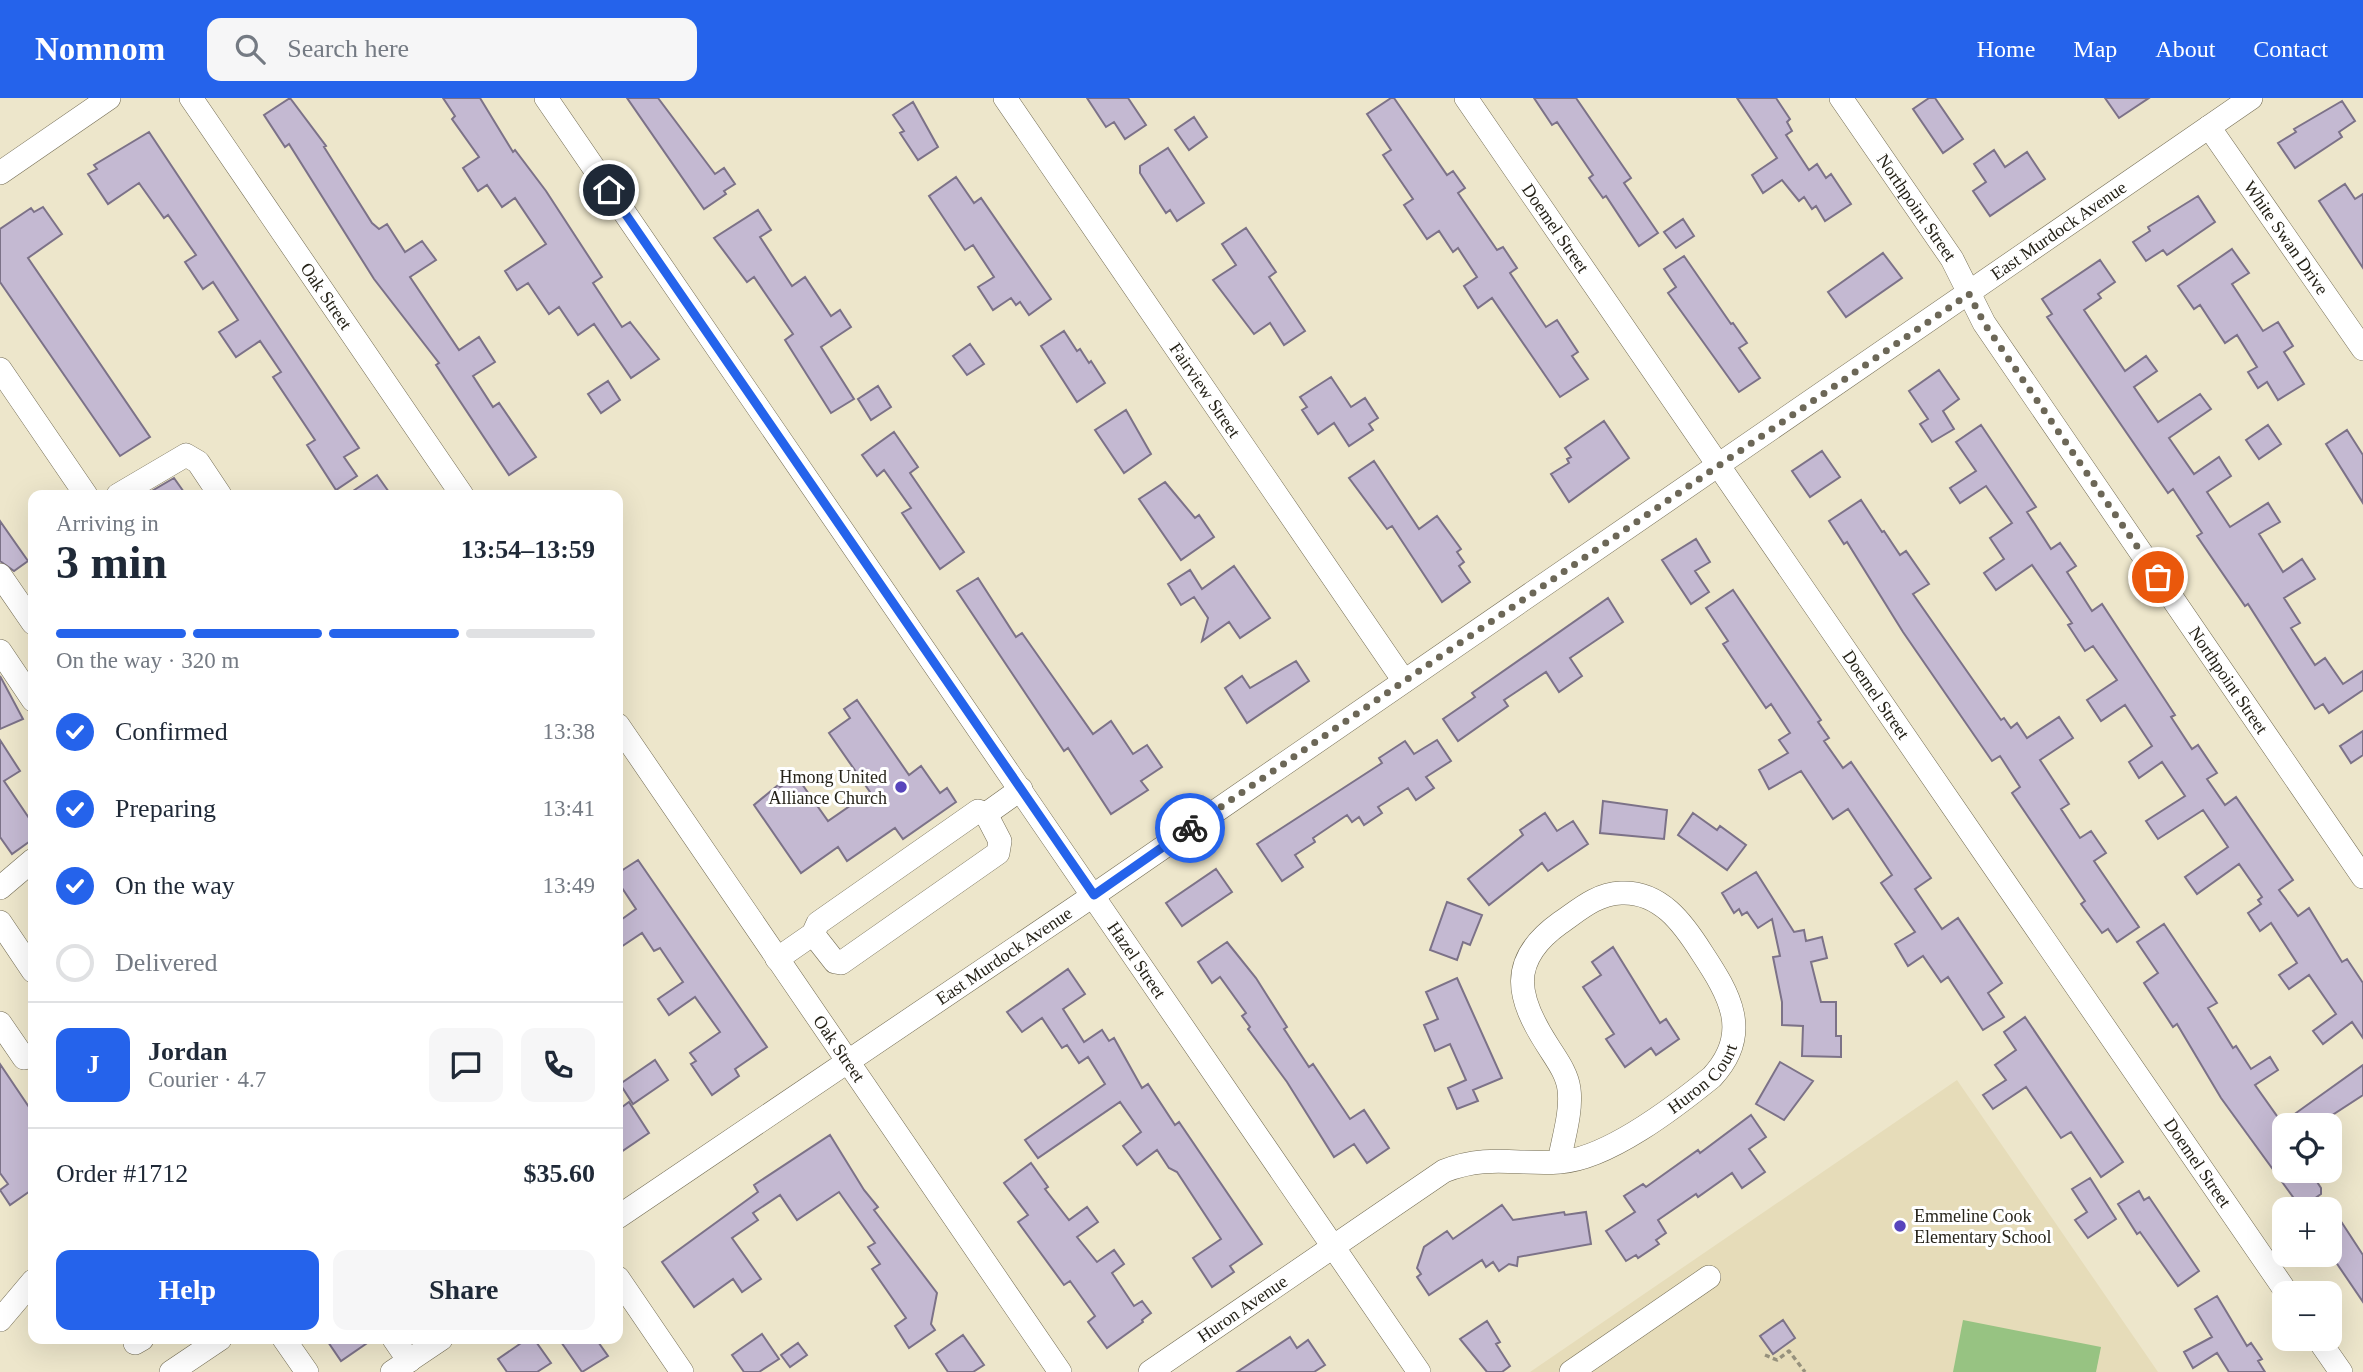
<!DOCTYPE html>
<html lang="en">
<head>
<meta charset="utf-8">
<style>
  :root { --surface:#fff; --page:#f6f6f7; --text:#1f2937; --muted:#747a83; --line:#e0e1e3; --accent:#2563eb }
  body { margin:0; font-family:Georgia,serif; background:var(--page); color:var(--text); height:100vh; display:flex; flex-direction:column; font-size:26px; white-space:nowrap }
  * { box-sizing:border-box; margin:0 }
  p { font-size:23px; color:var(--muted) }
  .icon { flex:none; width:38px; height:38px; fill:none; stroke:currentColor; stroke-width:2; stroke-linecap:round; stroke-linejoin:round }
  .map { position:relative; flex:1; overflow:hidden }
  .drawer { position:absolute; left:28px; top:392px; width:595px; height:854px; display:flex; flex-direction:column; background:var(--surface); border-radius:14px; box-shadow:0 7px 28px #0002 }
  .drawer>* { flex:none }
  .tools { position:absolute; left:2272px; top:1015px; display:grid; gap:14px }
  .tools a { display:grid; place-items:center; width:70px; height:70px; border-radius:14px; background:var(--surface); box-shadow:0 7px 28px #0002; font-size:35px }
  .pin { position:absolute; display:grid; place-items:center; width:60px; height:60px; color:#fff; margin:-30px; border:4px solid #fff; border-radius:50%; box-shadow:0 2px 7px #0007 }
  .courier { position:absolute; display:grid; place-items:center; width:70px; height:70px; margin:-35px; border:5px solid #2563eb; border-radius:50%; background:#fff; color:#222; box-shadow:0 2px 9px #0007 }
  .summary em { font-style:normal; font-weight:700 }
  .summary div { display:flex; flex-direction:column-reverse }
  .summary { display:flex; align-items:center; justify-content:space-between; height:119px; padding:0 28px }
  h1 { font-size:46px; font-weight:700; line-height:52px }
  .bar { display:grid; grid-template-columns:repeat(4,1fr); gap:10px 7px; align-content:center; height:84px; padding:0 28px }
  .bar i { height:9px; border-radius:5px; background:var(--line) }
  .bar .active { background:var(--accent) }
  .bar p { grid-column:span 4 }
  .line { display:flex; align-items:center; gap:18px; padding:0 28px; border-top:2px solid var(--line) }
  .line div { flex:1 }
  .round { display:grid; place-items:center; flex:none; width:74px; height:74px; border-radius:14px; background:var(--page) }
  ol { padding:0 28px; list-style:none }
  li { display:flex; align-items:center; gap:21px; height:77px }
  li p { margin-inline-start:auto }
  li .icon { padding:7px; border-radius:50%; background:var(--accent); color:#fff; stroke-width:4 }
  li:last-child { color:var(--muted) }
  li i { width:38px; height:38px; border:4px solid var(--line); border-radius:50% }
  .button { display:flex; gap:14px; margin-top:auto; padding:14px 28px }
  .button a { flex:1; height:80px; border-radius:14px; background:var(--accent); color:#fff; font-size:28px; font-weight:700; line-height:80px; text-align:center }
  .button a+a { background:var(--page); color:var(--text) }
  header { display:flex; align-items:center; gap:42px; box-sizing:border-box; height:98px; padding:0 35px; background:var(--accent); color:#fff }
  header strong { font-size:33px }
  nav { display:flex; gap:38px; margin-inline-start:auto; font-size:24px }
  .search { width:490px; height:63px; background:var(--page); display:flex; align-items:center; gap:18px; box-sizing:border-box; padding:0 24px; border-radius:14px; color:var(--muted); font-size:26px }
  .map>svg:first-child { display:block }
</style>
</head>
<body>
<header>
<strong>Nomnom</strong>
<div class="search"><svg class="icon" aria-label="search" viewBox="0 0 24 24"><circle cx="10" cy="10" r="6"/><path d="M15 15l6 6"/></svg>Search here</div>
<nav><a>Home</a><a>Map</a><a>About</a><a>Contact</a></nav>
</header>
<div class="map">
<svg width="2363" height="1274" viewBox="0 0 2363 1274">
  <rect width="100%" height="100%" fill="#ede6cb"/>
  <path fill="#e6dcb9" d="M1957,982l201,292h-628z"/>
  <path fill="#97c382" d="M1963,1222l138,27 -5,25h-143z"/>
  <path fill="#c4b9d2" stroke="#7c7288" stroke-width="2" d="M290,0l36,48 -2,1 48,76 7,6 8,-5 18,28 17,-11 14,19 -26,17 49,73 20,-13 16,25 -22,14 20,31 6,-4 37,54 -27,18 -73,-110 3,-2 -65,-84 -85,-135 -4,3 -21,-32z
    M443,0h37l33,54 2,-2 31,41 56,86 -9,6 29,44 8,-5 29,37 -28,19 -37,-54 -16,11 -19,-28 -10,7 -21,-31 -11,7 -12,-19 41,-27 -31,-46 -13,9 -15,-22 -9,6 -15,-23 16,-11 -27,-38 3,-3z
    M627,0h31l57,76 9,-6 11,16 -11,7 2,3 -22,15z
    M1087,0h41l18,27 -21,14 -11,-17 -8,5z
    M1391,0h3l53,77 6,-4 12,17 -7,5 39,57 6,-3 14,21 -7,5 36,54 11,-7 21,32 -6,4 16,23 -28,18 -68,-99 -14,10 -14,-22 13,-9 -19,-29 -5,4 -14,-21 -12,8 -23,-34 9,-6 -30,-44 8,-5 -24,-36z
    M1534,0h42l55,80 -7,5 34,50 -19,13 -33,-50 -3,2 -14,-20 4,-3 -36,-53 -5,3z
    M1737,0h39l14,21 -3,3 5,9 -6,4 23,35 8,-6 9,14 5,-4 20,30 -26,17 -9,-15 -4,3 -8,-12 -5,4 -17,-21 -19,13 -11,-18 25,-17z
    M1929,0h6l28,41 -20,14 -30,-44z
    M2105,0h44l-30,20z
    M2342,3l13,20 -16,11 3,5 -47,31 -17,-25 18,-11 -2,-3z
    M913,4l25,45 -20,13 -18,-27 4,-2 -11,-16z
    M1194,19l13,20 -18,13 -14,-20z
    M149,34l210,316 -15,9 13,19 -21,14 -29,-45 8,-5 -42,-63 8,-5 -21,-31 -24,16 -17,-25 19,-12 -25,-38 -10,7 -18,-27 11,-7 -28,-40 -4,3 -25,-35 -31,21 -20,-30 9,-5 -3,-4z
    M1168,50l36,55 -27,18 -7,-11 -4,3 -26,-40v-7z
    M1994,52l11,17 22,-15 18,27 -55,37 -17,-25 13,-9 -12,-18z
    M956,79l18,26 7,-5 70,101 -22,16 -9,-13 -4,3 -5,-7 -18,12 -15,-23 16,-10 -21,-32 -8,5 -36,-54z
    M2345,86l10,15 8,-5v74l-44,-67z
    M2198,98l17,26 -48,33 -4,-5 -17,11 -13,-19 17,-11 -2,-4z
    M43,109l19,27 -34,24 122,179 -30,19 -120,-174v-53l31,-21 3,4z
    M758,112l13,20 -11,7 32,49 13,-9 26,39 9,-6 11,17 -30,20 33,52 -23,14 -46,-73 8,-6 -39,-57 -7,5 -33,-44z
    M1683,121l11,17 -18,12 -12,-16z
    M1246,130l30,44 -7,5 36,54 -21,14 -14,-22 -16,11 -41,-54 23,-15 -14,-21z
    M2232,151l17,24 -17,11 31,47 15,-9 15,24 -9,6 20,32 -26,16 -11,-18 -9,6 -10,-16 9,-5 -20,-32 -12,8 -25,-38 -6,4 -16,-23z
    M1883,155l19,25 -56,39 -18,-25z
    M1684,158l47,68 2,-1 14,20 -8,5 21,30 -21,14 -71,-99 8,-6 -12,-18z
    M2100,162l15,22 -17,12 3,4 -17,12 41,61 21,-15 11,15 -23,16 24,35 42,-28 11,15 -42,29 25,36 25,-17 12,19 -24,16 23,35 38,-24 12,19 -21,12 24,38 19,-13 13,20 -31,19 16,25 -9,5 24,37 10,-7 18,26 20,-13v19l-34,23 -6,-9 -8,5 -67,-105 -3,2 -48,-70 5,-3 -29,-44 -5,4 -121,-176 5,-3 -10,-15z
    M1064,233l13,20 3,-2 9,14 2,-2 14,22 -28,19 -36,-56z
    M970,246l14,20 -17,11 -14,-19z
    M1939,272l20,29 -16,12 11,18 -22,13 -12,-18 8,-5 -19,-28z
    M1331,279l20,30 14,-9 13,20 -9,6 4,6 -24,16 -15,-23 -16,11 -16,-24 5,-3 -7,-10z
    M608,283l12,19 -19,13 -13,-19z
    M878,288l13,21 -20,13 -13,-21z
    M1126,312l25,44 -27,19 -29,-43z
    M1604,323l25,37 -60,44 -18,-28 18,-11 -2,-4 4,-2 -6,-9z
    M1981,327l55,82 -9,5 24,37 9,-6 16,23 -9,6 25,39 10,-7 73,111 -4,2 21,32 6,-4 19,28 -10,6 18,26 11,-8 57,83 -14,10 19,26 11,-8 33,54 5,-3 16,24v55l-11,-16 -29,22 -10,-13 23,-17 -27,-39 -20,14 -10,-14 18,-12 -26,-40 -11,8 -12,-18 13,-9 -3,-4 4,-3 -23,-33 -42,30 -12,-17 43,-30 -25,-37 -45,29 -12,-18 39,-25 -23,-34 -23,16 -10,-16 23,-16 -27,-41 -24,16 -14,-21 30,-20 -24,-34 -8,5 -17,-26 4,-2 -40,-58 -36,25 -12,-17 20,-14 -14,-21 22,-15 -26,-37 -26,17 -10,-15 26,-17 -20,-29z
    M2268,327l13,19 -22,15 -13,-19z
    M2347,332l16,25v48l-37,-59z
    M894,334l24,35 -8,6 54,79 -24,17 -38,-56 9,-5 -27,-38 -7,6 -15,-21z
    M1822,353l18,26 -30,20 -18,-26z
    M1374,363l45,68 18,-13 24,33 -4,3 7,10 -5,4 11,16 -28,20 -50,-76 -5,3 -38,-51z
    M377,377l14,20h-44z
    M174,380l12,17h-41z
    M1165,384l30,36 4,-3 15,22 -33,23 -42,-61z
    M1861,402l21,32 2,-1 16,24 6,-4 23,33 -16,10 88,126 3,-2 7,10 6,-5 10,15 32,-21 14,21 -33,22 29,44 -8,5 19,29 11,-7 15,22 -12,8 45,66 -22,15 -9,-13 -6,4 -21,-29 4,-3 -73,-108 8,-6 -20,-31 -8,5 -89,-129 -56,-90 -3,2 -15,-23z
    M0,423l28,40 -14,10 -14,-10z
    M1696,441l14,23 -15,9 14,21 -18,12 -29,-44z
    M1234,468l36,52 -30,20 -11,-16 -27,19 6,-23 -14,-21 -13,8 -13,-21 22,-14 12,19z
    M978,480l38,59 6,-4 71,101 18,-13 22,33 14,-9 15,22 -21,14 7,9 -37,24 -43,-66 -4,3 -107,-160z
    M1733,492l88,130 -3,2 11,16 -5,3 19,27 8,-6 80,116 -16,11 27,40 16,-11 44,65 -14,10 16,24 -21,13 -35,-53 -7,5 -18,-26 -15,10 -13,-22 20,-12 -34,-49 11,-8 -44,-66 -15,10 -32,-48 -32,18 -10,-19 29,-17 -9,-13 11,-7 -19,-29 -5,4 -43,-64 5,-3 -22,-33z
    M1608,500l15,24 -53,36 12,18 -23,16 -13,-20 -42,28 4,6 -50,35 -15,-22 32,-22 -3,-4z
    M1296,563l13,20 -62,42 -22,-35 17,-12 8,12z
    M0,578l23,43 -23,10z
    M857,602l52,75 12,-9 19,27 7,-5 9,14 -53,37 -8,-11 -48,33 -9,-14 -37,26 -47,-68 24,-20 2,2 17,-10 31,44 42,-29 -41,-59 21,-15 -6,-9z
    M2363,633v24l-12,8 -11,-17z
    M0,642l20,31 -16,10 29,43v15l-21,15 -12,-17z
    M1437,642l14,21 -25,16 8,11 -18,12 -8,-12 -30,19 4,6 -18,12 -5,-8 -7,5 -5,-7 -34,23 2,4 -20,13 8,12 -21,14 -25,-37 125,-81 -3,-5 26,-17 9,13z
    M1603,703l64,9 -3,29 -64,-6z
    M1545,715l12,18 16,-10 15,23 -40,27 -6,-8 -53,42 -21,-26 55,-44 -3,-5z
    M1693,715l24,17 3,-4 26,19 -19,25 -49,-35z
    M638,762l129,187 -32,22 4,7 -27,19 -21,-31 5,-3 -6,-8 30,-21 -25,-35 -26,18 -11,-16 25,-17 -23,-34 -6,3 -12,-18 -24,16v-27l18,-13 -18,-27v-9z
    M1216,771l16,23 -50,34 -16,-23z
    M1756,774l38,60 10,-2 2,11 16,-4 5,21 -16,4 10,40h15v34h5v21l-39,-1 1,-30 -21,-1v-23l-9,-45 7,-1 -8,-37 -14,9 -11,-16 -5,3 -3,-6 -5,4 -12,-20z
    M1447,804l35,13 -12,30 -7,-3 -6,18 -27,-10z
    M2164,826l53,79 -9,5 25,40 3,-2 15,23 19,-12 8,13 -23,15 27,38 81,-58v30l-46,30h-33v46h26l11,17v6l-20,14 -80,-110 -44,-74 -4,3 -29,-44 14,-10 -21,-31z
    M1227,844l29,36 31,49 -3,2 25,38 4,-3 37,55 14,-9 25,38 -22,15 -13,-19 -20,13 -47,-75 -39,-53 2,-2 -8,-11 4,-3 -26,-36 -8,6 -14,-21z
    M1613,849l47,76 6,-4 13,20 -23,16 -5,-7 -26,19 -19,-28 8,-5 -31,-47 18,-12 -9,-13z
    M1068,871l17,25 -22,15 21,33 18,-12 7,11 5,-3 28,50 6,-4 27,41 4,-3 83,122 -32,22 4,6 -22,15 -19,-29 28,-19 -44,-67 -8,-4 -12,-18 -20,15 -14,-19 18,-14 -21,-30 -82,56 -13,-18 80,-56 -17,-27 -9,6 -12,-18 -5,3 -20,-30 -20,14 -15,-20z
    M1457,880l45,100 -29,12 5,11 -21,8 -9,-21 18,-8 -16,-36 -15,7 -11,-26 14,-6 -12,-27z
    M2025,919l98,145 -22,15 -30,-45 -10,6 -35,-51 -33,22 -10,-14 23,-15 -11,-15 21,-15 -12,-18z
    M655,962l13,20 -35,24 -13,-20z
    M1780,964l33,19 -29,39 -28,-16z
    M0,966l33,49v76l-23,16 -10,-15 8,-6 -8,-11z
    M629,1004l20,31 -31,21v-44z
    M1751,1017l15,22 -17,12 16,23 -23,16 -10,-15 -34,24 -2,-3 -38,26 8,13 -10,7 3,4 -21,14 -2,-3 -10,6 -20,-30 29,-19 -11,-16 19,-12 3,3 52,-37 2,3z
    M830,1037l34,55 14,17 -4,3 63,83 -6,31 4,6 -26,18 -14,-22 11,-8 -34,-49 8,-5 -12,-17 7,-4 -36,-51 -42,28 -17,-25 -27,18 5,7 -26,18 29,41 -19,13 -9,-13 -39,28 -32,-45 96,-70 -4,-7z
    M1031,1065l17,24 -3,2 24,31 18,-13 11,15 -21,15 20,25 17,-12 10,14 -12,9 22,33 8,-5 9,12 -9,7 1,2 -36,26 -19,-26 7,-6 -25,-35 -6,4 -46,-63 10,-7 -24,-32z
    M2090,1080l26,41 -28,19 -13,-18 12,-8 -15,-23z
    M2139,1093l5,9 5,-3 50,74 -21,15 -38,-54 -3,2 -19,-30z
    M2329,1105l34,52v47l-34,-50z
    M1502,1107l11,15 51,-8 1,3 21,-3 5,32 -73,13 -1,9 -8,-2 -10,7 -6,-9 -7,5 -4,-7 -53,35 -12,-18 4,-3 -4,-6 7,-21 23,-16 6,8z
    M2217,1198l30,50 4,-3 11,16 -4,2 7,11h-36l-12,-19 -24,15 -9,-16 28,-15 -17,-28z
    M1783,1222l12,18 -22,16 -13,-18z
    M1487,1223l13,21 -4,2 14,22 -8,6h-15l-27,-33z
    M762,1236l17,25 -20,13h-15l-12,-17z
    M963,1237l21,30 -11,7h-25l-12,-18z
    M1290,1239l7,11 11,-8 17,25 -11,7h-77z
    M326,1241h47l-32,22z
    M527,1241h7l17,24 -14,9h-30l-9,-13z
    M559,1241h37l12,17 -26,16z
    M798,1245l9,12 -17,12 -9,-12z"/>
  <g fill="none" stroke-linecap="round" stroke-linejoin="round">
    <defs>
      <g id="minor">
        <path id="s1" d="M191,0l271,397"/>
        <path id="s2" d="M546,0l873,1274"/>
        <path id="s3" d="M1005,0l399,583"/>
        <path id="s4" d="M1466,0l821,1195"/>
        <path id="s5" d="M1841,0l111,161 32,64 379,554"/>
        <path id="s6" d="M2209,29l154,222"/>
        <path d="M0,75l109,-75"/>
        <path d="M0,271l86,126"/>
        <path d="M118,397l68,-40 12,7 22,33"/>
        <path d="M0,477l33,48"/>
        <path d="M0,553l33,49"/>
        <path id="s7" d="M618,627l442,647"/>
        <path d="M986,716l35,-25"/>
        <path d="M0,790l33,-28"/>
        <path d="M0,824l33,49"/>
        <path d="M777,861l36,-25 5,-11 160,-112 8,3 14,27 -2,12 -157,110 -6,-1 -22,-28"/>
        <path d="M0,925l24,35"/>
        <path id="s8" d="M618,1119l476,-322 1157,-797"/>
        <path d="M618,1180l64,94"/>
        <path d="M0,1222l33,-39"/>
        <path d="M284,1241l23,33"/>
        <path d="M394,1241l15,22"/>
        <path d="M2318,1241l23,33"/>
        <path d="M135,1245l7,-4"/>
        <path d="M171,1274l49,-33"/>
        <path d="M392,1274l49,-33"/>
        <path id="s9" d="M1150,1274l294,-201c44,-17 73,-6 116,-9 48,-3 115,-55 152,-85 41,-44 17,-83 -10,-124 -19,-30 -42,-62 -81,-60 -25,1 -42,17 -61,30 -53,38 -43,75 -12,123 8,13 19,27 21,43 3,23 -6,50 -10,73"/>
        <path d="M1571,1274l138,-95"/>
      </g>
    </defs>
    <use href="#minor" stroke="#736c54" stroke-width="24"/>
    <path stroke="#96917d" stroke-width="3.5" stroke-dasharray="5 3.5" stroke-linecap="butt" d="M1765,1257l12,5 12,-9 16,21"/>
    <use href="#minor" stroke="#fff" stroke-width="23"/>
  </g>
  <g fill="none" stroke-linecap="round" stroke-linejoin="round">
    <path stroke="#6c6757" stroke-width="7" stroke-dasharray="0 12.6" d="M1190,730l779,-534 15,29 174,254"/>
    <path stroke="#2563eb" stroke-width="9" d="M609,92l485,705 96,-67"/>
  </g>
  <g fill="#5744bc" stroke="#fff" stroke-width="2.5">
    <circle cx="901" cy="689" r="7"/>
    <circle cx="1900" cy="1128" r="7"/>
  </g>
  <g text-anchor="middle" dominant-baseline="central" stroke-width="6" stroke-linejoin="round" paint-order="stroke">
    <g font-size="18" fill="#262319" stroke="#fff">
      <text stroke="none"><textPath href="#s5" startOffset="133">Northpoint Street</textPath></text>
      <text stroke="none"><textPath href="#s4" startOffset="158">Doemel Street</textPath></text>
      <text stroke="none"><textPath href="#s8" startOffset="1746">East Murdock Avenue</textPath></text>
      <text stroke="none"><textPath href="#s6" startOffset="135">White Swan Drive</textPath></text>
      <text stroke="none"><textPath href="#s1" startOffset="240">Oak Street</textPath></text>
      <text stroke="none"><textPath href="#s3" startOffset="354">Fairview Street</textPath></text>
      <text stroke="none"><textPath href="#s5" startOffset="700">Northpoint Street</textPath></text>
      <text stroke="none"><textPath href="#s4" startOffset="724">Doemel Street</textPath></text>
      <text stroke="none"><textPath href="#s8" startOffset="466">East Murdock Avenue</textPath></text>
      <text stroke="none"><textPath href="#s2" startOffset="1045">Hazel Street</textPath></text>
      <text stroke="none"><textPath href="#s7" startOffset="392">Oak Street</textPath></text>
      <text stroke="none"><textPath href="#s9" startOffset="642">Huron Court</textPath></text>
      <text stroke="none"><textPath href="#s4" startOffset="1292">Doemel Street</textPath></text>
      <text stroke="none"><textPath href="#s9" startOffset="112">Huron Avenue</textPath></text>
    </g>
    <g font-size="18" fill="#262319" stroke="#fff" text-anchor="end">
      <text x="887" y="679">Hmong United<tspan x="887" dy="21">Alliance Church</tspan></text>
      <text x="1914" y="1118" text-anchor="start">Emmeline Cook<tspan x="1914" dy="21">Elementary School</tspan></text>
    </g>
  </g>
</svg>
<div class="tools">
<a><svg class="icon" aria-label="locate" viewBox="0 0 24 24"><circle cx="12" cy="12" r="6"/><path d="M12 2v4M12 18v4M2 12h4M18 12h4"/></svg></a>
<a>+</a>
<a>−</a>
</div>
<div class="pin" style="left:2158px;top:479px;background:#ea580c"><svg class="icon" aria-label="bag" viewBox="0 0 24 24"><path d="M5 8h14l-1 12H6zM9 8a3 3 0 0 1 6 0"/></svg></div>
<div class="pin" style="left:609px;top:92px;background:#1f2937"><svg class="icon" aria-label="home" viewBox="0 0 24 24"><path d="M3 11l9-7 9 7M6 9v11h12V9"/></svg></div>
<div class="courier" style="left:1190px;top:730px"><svg class="icon" aria-label="bike" viewBox="0 0 24 24"><circle cx="6" cy="16" r="4"/><circle cx="18" cy="16" r="4"/><path d="M6 16l4-8h5l3 8M10 8l3 8H6M13 5h3"/></svg></div>
<section class="drawer">
<div class="summary"><div><h1>3 min</h1><p>Arriving in</p></div><em>13:54–13:59</em></div>
<div class="bar"><i class="active"></i><i class="active"></i><i class="active"></i><i></i><p>On the way · 320 m</p></div>
<ol>
<li><svg class="icon" aria-label="check" viewBox="0 0 24 24"><path d="M5 12l5 5 9-10"/></svg>Confirmed<p>13:38</p></li>
<li><svg class="icon" aria-label="check" viewBox="0 0 24 24"><path d="M5 12l5 5 9-10"/></svg>Preparing<p>13:41</p></li>
<li><svg class="icon" aria-label="check" viewBox="0 0 24 24"><path d="M5 12l5 5 9-10"/></svg>On the way<p>13:49</p></li>
<li><i></i>Delivered</li>
</ol>
<div class="line" style="height:126px"><b class="round" style="background:var(--accent);color:#fff">J</b><div><b>Jordan</b><p>Courier · 4.7</p></div><a class="round"><svg class="icon" aria-label="chat" viewBox="0 0 24 24"><path d="M4 5h16v11H9l-5 4z"/></svg></a><a class="round"><svg class="icon" aria-label="phone" viewBox="0 0 24 24"><path d="M5 4h4l2 5-3 2q2 4 5 5l2-3 5 2v4C11 20 4 13 5 4z"/></svg></a></div>
<div class="line" style="height:91px"><div>Order #1712</div><b>$35.60</b></div>
<div class="button"><a>Help</a><a>Share</a></div>
</section>
</div>
</body>
</html>
